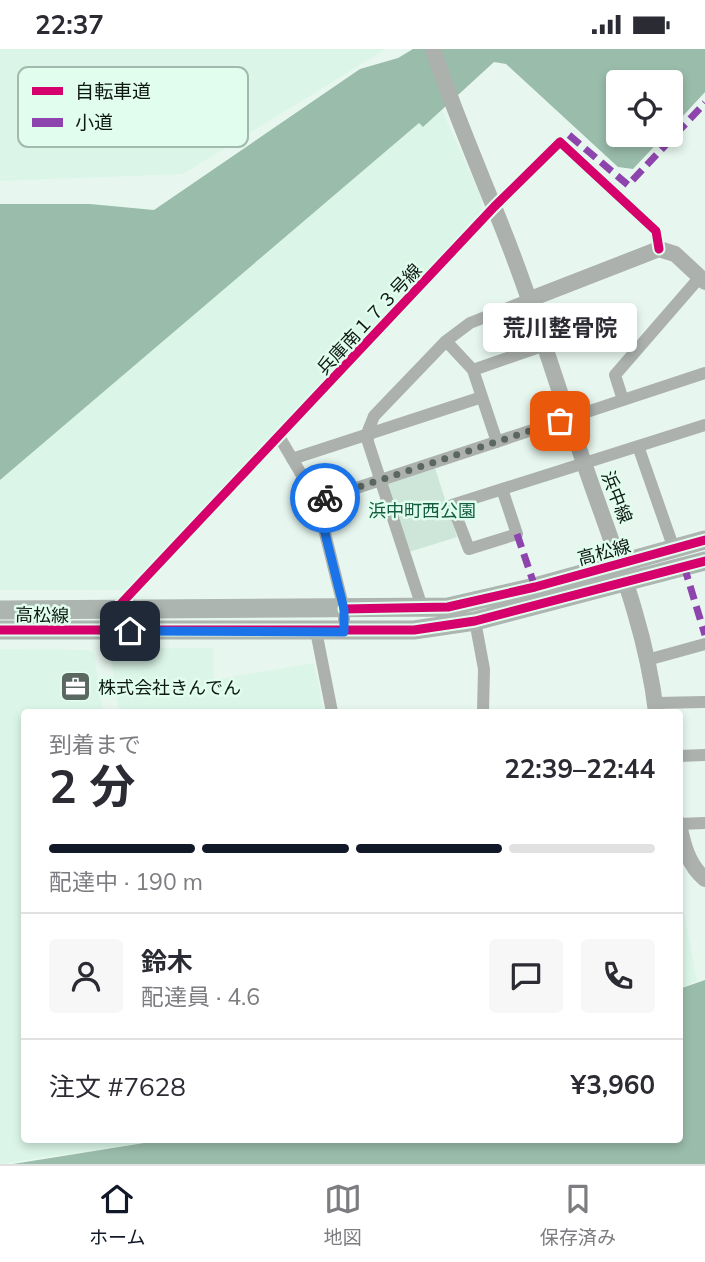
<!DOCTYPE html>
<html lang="ja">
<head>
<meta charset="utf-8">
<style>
  :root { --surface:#fff; --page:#f7f7f7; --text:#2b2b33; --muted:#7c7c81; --line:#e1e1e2; --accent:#111827 }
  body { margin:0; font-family:Mulish,"Noto Sans JP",sans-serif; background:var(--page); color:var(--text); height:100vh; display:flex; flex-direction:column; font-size:26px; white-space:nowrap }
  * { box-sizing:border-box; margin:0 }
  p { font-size:23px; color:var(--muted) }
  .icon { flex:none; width:38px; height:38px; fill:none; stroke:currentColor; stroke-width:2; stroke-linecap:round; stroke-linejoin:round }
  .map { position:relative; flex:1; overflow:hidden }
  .details { position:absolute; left:21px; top:660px; width:662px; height:434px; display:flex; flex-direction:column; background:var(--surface); border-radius:7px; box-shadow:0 4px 10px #0003 }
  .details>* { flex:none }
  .fabs { position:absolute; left:606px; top:21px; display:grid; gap:14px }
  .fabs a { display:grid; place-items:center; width:77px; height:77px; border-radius:7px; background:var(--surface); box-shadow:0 4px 10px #0003; font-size:35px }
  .pin { position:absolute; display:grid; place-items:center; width:60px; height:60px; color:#fff; margin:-30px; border-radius:14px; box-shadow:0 4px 10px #0006 }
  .courier { position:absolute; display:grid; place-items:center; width:70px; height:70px; margin:-35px; border:5px solid #1a73e8; border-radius:50%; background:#fff; color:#222; box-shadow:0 2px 9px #0007 }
  .bubble { position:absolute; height:49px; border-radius:7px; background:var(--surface); box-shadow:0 4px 10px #0003; font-size:23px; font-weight:700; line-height:49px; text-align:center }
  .summary em { font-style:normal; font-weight:700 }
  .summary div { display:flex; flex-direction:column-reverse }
  .summary { display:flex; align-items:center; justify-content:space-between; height:119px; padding:0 28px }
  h1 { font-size:46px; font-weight:700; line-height:52px }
  .bar { display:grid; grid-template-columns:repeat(4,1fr); gap:10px 7px; align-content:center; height:84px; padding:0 28px }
  .bar i { height:9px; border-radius:5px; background:var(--line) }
  .bar .selected { background:var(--accent) }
  .bar p { grid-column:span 4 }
  .line { display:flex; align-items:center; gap:18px; padding:0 28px; border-top:2px solid var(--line) }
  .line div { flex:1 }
  .round { display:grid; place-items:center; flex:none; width:74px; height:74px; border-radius:7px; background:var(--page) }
  .status { display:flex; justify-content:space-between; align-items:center; height:49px; padding:0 35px; background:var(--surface); direction:ltr }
  .status svg { height:19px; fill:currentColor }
  .tab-bar { display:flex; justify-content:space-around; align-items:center; height:98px; border-top:2px solid var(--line); background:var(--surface); font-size:19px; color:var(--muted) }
  .tab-bar a { display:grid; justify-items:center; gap:4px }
  .tab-bar .selected { color:var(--accent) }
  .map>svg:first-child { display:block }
</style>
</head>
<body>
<div class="status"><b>22:37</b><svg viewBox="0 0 49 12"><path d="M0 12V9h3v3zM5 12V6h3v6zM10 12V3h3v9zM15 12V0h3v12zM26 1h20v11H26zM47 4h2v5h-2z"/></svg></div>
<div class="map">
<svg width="705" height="1115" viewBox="0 0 705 1115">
  <rect width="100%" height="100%" fill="#e7f7ef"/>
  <path fill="#dbf6e8" d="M0,0h386l-203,125 -183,7z
    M442,61l40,89 1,14 -355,377h-128v-110l419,-357 4,4z
    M117,599h96l1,32 100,-17 10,49h-205l-9,-60z
    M0,600l88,1 6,3 9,59h-79v427h145l-169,25z
    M679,839l18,93 -18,8z"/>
  <path fill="#cee6da" d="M435,419l22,69 -48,15 -22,-69z"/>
  <path fill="#9abcab" d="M413,0h292v43l-35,38v-48h-52v53h47l-32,34 -15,-2 -112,-103 -12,-2 -71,65 -4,-4 -419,357v-276h90l64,6 206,-141 38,-11z
    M705,931v184h-692l156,-25h510v-150z"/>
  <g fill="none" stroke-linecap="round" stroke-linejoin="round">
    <path stroke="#acb1ae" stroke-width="12" d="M446,292l27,29 24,72
      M473,321l72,-25
      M623,351l-8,-25 85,-98
      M280,389l37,63 27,108v23
      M638,397l36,103
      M292,410l190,-62
      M502,440l15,45 -48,15 -17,-44 253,-80
      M317,452l388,-128
      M422,558l-54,-165v-11l6,-15 72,-75 24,-18 58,-23
      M475,572l9,48 -1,43
      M102,582l14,-22 378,-402 66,-65 96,89 3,18
      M316,582l16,81
      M647,611l58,-16
      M655,654l50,-1
      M679,707l26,-1
      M679,775l26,-1"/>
    <path stroke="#acb1ae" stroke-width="16" d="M433,0c18,54 40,106 61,158 35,84 60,171 90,256 28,82 62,162 72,249
      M528,251l131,-51 16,5 30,28
      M679,775c4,20 9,41 26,55"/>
    <path stroke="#acb5af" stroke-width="19" d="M0,561l448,-3 87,-20 170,-47
      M0,581h414l61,-9 230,-60"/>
    <path stroke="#8e44ad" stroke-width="7" stroke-dasharray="14 7" stroke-linecap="butt" d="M569,86l59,50 77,-82
      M517,485l18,53
      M684,517l21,69"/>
    <defs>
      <path id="cycleway" d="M344,560l104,-2 87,-20 170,-47
        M0,581h414l61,-9 230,-60
        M102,582l14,-22 378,-402 66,-65 96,89 3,18"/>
    </defs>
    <use href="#cycleway" stroke="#e1fdee" stroke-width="13"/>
    <use href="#cycleway" stroke="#d6006c" stroke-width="9"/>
  </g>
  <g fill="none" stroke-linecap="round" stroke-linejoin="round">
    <path stroke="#5b6761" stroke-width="7" stroke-dasharray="0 12.6" d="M325,449l235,-77"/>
    <path stroke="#1a73e8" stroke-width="9" d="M130,582l214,1v-23l-27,-108 8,-3"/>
  </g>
  <defs>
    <symbol id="office-square" viewBox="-11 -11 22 22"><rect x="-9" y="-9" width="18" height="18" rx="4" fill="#5b6761" stroke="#e1fdee"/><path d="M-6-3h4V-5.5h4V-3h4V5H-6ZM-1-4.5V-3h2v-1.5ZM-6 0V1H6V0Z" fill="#fff"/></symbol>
  </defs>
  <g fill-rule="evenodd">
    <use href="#office-square" x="58" y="620" width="35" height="35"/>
  </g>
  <g text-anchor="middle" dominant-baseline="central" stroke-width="5" stroke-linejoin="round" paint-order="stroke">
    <g font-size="18" fill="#0f1914" stroke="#e1fdee">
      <text transform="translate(369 270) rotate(-47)">兵庫南１７３号線</text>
      <text transform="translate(617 448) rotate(69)">浜中線</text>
      <text transform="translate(604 503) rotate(-15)">高松線</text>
      <text transform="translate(42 566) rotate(1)">高松線</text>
    </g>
    <g font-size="18" fill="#135c41" stroke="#e1fdee">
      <text x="422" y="461">浜中町西公園</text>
    </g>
    <g font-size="18" fill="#0f1914" stroke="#e1fdee" text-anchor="start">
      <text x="98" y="638">株式会社きんでん</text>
    </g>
  </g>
  <rect x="18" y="18" width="230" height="80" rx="10" fill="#e1fdee" stroke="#a2b9ad" stroke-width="2"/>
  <rect x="32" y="38" width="31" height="8" fill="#d6006c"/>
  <rect x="32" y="69" width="31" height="9" fill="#8e44ad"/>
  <g font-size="19" fill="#0f1914">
    <text x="75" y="49">自転車道</text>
    <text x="75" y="80">小道</text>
  </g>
</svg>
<div class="fabs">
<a><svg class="icon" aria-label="locate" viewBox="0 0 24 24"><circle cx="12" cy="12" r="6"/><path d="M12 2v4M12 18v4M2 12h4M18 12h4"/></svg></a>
</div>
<div class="pin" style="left:560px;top:372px;background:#ea580c"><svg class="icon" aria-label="bag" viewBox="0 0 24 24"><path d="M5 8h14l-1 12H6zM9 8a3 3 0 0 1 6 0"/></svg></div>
<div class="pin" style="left:130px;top:582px;background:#1f2937"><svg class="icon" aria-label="home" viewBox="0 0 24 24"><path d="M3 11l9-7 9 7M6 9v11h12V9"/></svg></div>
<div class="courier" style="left:325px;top:449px"><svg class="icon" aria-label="bike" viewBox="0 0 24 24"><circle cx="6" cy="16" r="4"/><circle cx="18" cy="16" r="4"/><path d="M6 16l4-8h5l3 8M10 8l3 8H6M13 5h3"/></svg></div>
<div class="bubble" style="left:483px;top:254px;width:154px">荒川整骨院</div>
<section class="details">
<div class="summary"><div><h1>2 分</h1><p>到着まで</p></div><em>22:39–22:44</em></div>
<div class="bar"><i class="selected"></i><i class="selected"></i><i class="selected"></i><i></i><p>配達中 · 190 m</p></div>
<div class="line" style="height:126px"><a class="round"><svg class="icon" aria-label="person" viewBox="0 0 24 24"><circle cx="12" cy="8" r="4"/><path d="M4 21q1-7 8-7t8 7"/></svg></a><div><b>鈴木</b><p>配達員 · 4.6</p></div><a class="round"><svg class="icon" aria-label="chat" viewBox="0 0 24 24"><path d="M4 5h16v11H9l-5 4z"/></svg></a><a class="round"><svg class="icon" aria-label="phone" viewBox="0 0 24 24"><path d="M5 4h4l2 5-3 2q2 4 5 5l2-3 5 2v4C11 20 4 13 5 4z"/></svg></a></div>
<div class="line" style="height:91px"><div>注文 #7628</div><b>¥3,960</b></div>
</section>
</div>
<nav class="tab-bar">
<a class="selected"><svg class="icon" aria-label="home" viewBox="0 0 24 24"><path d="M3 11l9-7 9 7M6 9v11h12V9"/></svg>ホーム</a>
<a><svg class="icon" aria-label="map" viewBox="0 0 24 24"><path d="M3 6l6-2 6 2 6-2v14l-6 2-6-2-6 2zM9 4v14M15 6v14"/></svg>地図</a>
<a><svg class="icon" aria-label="saved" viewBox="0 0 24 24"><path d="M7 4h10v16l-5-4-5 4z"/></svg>保存済み</a>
</nav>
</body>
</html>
